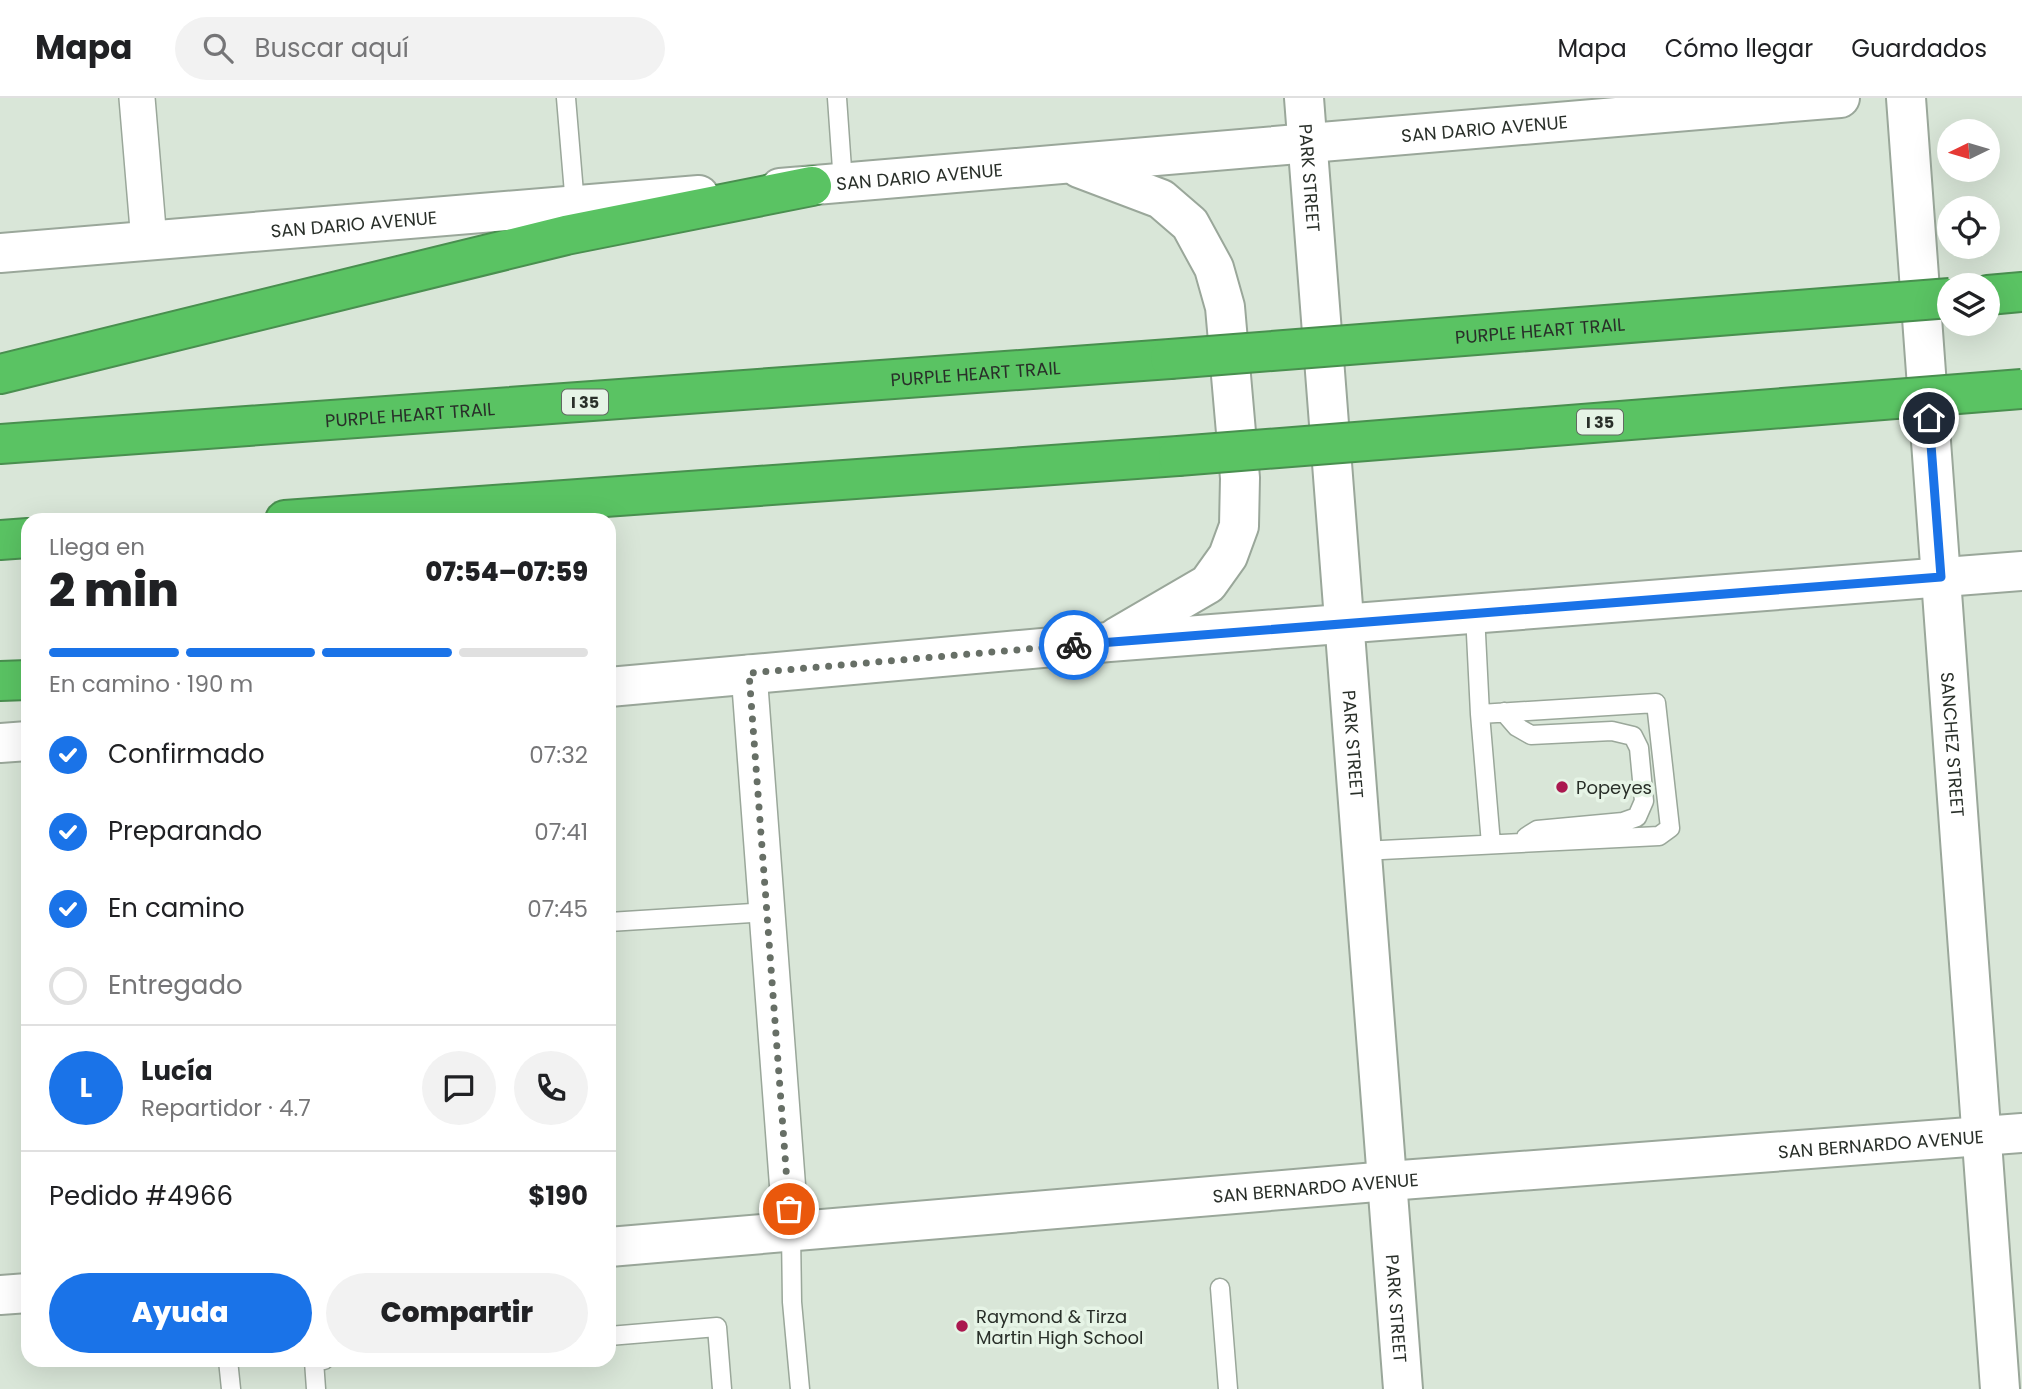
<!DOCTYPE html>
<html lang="es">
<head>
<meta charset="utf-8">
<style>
  :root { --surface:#fff; --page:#f2f2f2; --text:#202124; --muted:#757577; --line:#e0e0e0; --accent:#1a73e8 }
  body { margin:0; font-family:Poppins,sans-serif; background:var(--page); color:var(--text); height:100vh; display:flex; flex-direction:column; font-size:26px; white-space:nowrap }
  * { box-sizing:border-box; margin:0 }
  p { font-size:23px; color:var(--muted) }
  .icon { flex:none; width:38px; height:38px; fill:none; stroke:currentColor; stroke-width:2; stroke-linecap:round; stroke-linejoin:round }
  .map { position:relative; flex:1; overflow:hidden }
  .sheet { position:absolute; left:21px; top:415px; width:595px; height:854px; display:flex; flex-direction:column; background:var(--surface); border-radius:21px; box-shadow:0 7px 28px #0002 }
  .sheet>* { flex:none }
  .needle { width:46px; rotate:265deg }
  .controls { position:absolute; left:1937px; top:21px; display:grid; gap:14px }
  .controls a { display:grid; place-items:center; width:63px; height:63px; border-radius:50%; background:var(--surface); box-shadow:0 7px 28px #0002; font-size:35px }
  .pin { position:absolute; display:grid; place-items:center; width:60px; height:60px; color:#fff; margin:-30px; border:4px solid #fff; border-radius:50%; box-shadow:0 2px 7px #0007 }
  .courier { position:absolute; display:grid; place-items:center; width:70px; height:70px; margin:-35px; border:5px solid #1a73e8; border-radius:50%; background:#fff; color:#222; box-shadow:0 2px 9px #0007 }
  .overview em { font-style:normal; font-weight:800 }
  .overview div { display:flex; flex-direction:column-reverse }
  .overview { display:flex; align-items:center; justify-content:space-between; height:119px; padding:0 28px }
  h1 { font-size:46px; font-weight:800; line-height:52px }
  .bar { display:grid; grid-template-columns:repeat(4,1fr); gap:10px 7px; align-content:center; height:84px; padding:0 28px }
  .bar i { height:9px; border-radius:5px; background:var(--line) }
  .bar .current { background:var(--accent) }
  .bar p { grid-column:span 4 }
  .line { display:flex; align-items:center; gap:18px; padding:0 28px; border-top:2px solid var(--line) }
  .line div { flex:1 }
  .round { display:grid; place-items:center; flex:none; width:74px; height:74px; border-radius:37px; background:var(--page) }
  ol { padding:0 28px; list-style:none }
  li { display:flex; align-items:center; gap:21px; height:77px }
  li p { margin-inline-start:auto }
  li .icon { padding:7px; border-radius:50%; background:var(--accent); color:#fff; stroke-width:4 }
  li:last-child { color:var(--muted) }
  li i { width:38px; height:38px; border:4px solid var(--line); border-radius:50% }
  .cta { display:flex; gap:14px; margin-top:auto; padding:14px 28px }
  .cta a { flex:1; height:80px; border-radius:42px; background:var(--accent); color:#fff; font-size:28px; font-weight:800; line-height:80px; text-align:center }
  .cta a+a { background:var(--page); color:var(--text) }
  header { display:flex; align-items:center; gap:42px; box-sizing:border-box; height:98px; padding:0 35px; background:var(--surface); border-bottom:2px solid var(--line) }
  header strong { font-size:33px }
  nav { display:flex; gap:38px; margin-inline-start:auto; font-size:24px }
  .search { width:490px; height:63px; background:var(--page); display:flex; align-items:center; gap:18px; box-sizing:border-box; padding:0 24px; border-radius:38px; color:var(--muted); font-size:26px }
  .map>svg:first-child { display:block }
</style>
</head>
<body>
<header>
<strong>Mapa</strong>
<div class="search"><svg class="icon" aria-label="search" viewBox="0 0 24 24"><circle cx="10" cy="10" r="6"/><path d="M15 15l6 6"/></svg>Buscar aquí</div>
<nav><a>Mapa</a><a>Cómo llegar</a><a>Guardados</a></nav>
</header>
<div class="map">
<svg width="2022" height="1291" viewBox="0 0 2022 1291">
  <rect width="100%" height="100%" fill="#d9e6d8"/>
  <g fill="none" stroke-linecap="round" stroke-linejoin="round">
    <defs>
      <path id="lane" d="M566,0l9,107
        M837,0l6,85
        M1475,516l5,100
        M1504,614l13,15 14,8 81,-4 21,5 6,12 5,53 -7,16 -14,5 -86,8 -11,7
        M1362,753l297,-15 11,-8 -14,-125 -176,11 11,130
        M609,824l158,-10
        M791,1134l1,70 8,87
        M1220,1190l8,101
        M609,1238l108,-9 5,62
        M228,1262l3,29
        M316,1291l-2,-28 10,-1"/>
      <path id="street" d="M137,0l12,143
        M749,575l42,559"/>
      <g id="secondary">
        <path id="s1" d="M1304,0l99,1291"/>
        <path id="s2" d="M1906,0l94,1291"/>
        <path d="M1079,70l82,31 29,25 24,44 11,39 15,171 -1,48 -11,30 -20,28 -91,53"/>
        <path id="s3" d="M780,90l1060,-90"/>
        <path id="s4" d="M0,155l699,-58"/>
        <path d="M609,589l500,-45 913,-71"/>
        <path d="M0,645l28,-2"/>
        <path id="s5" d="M609,1149l779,-66 634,-48"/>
        <path d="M0,1197l28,-2"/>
      </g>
      <g id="highway">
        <path d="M1988,197l34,-3"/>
        <path d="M0,276l566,-139 246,-49"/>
        <path id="s6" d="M0,346l1170,-85"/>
        <path d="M285,422l893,-64"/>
        <path d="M0,442l28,-2"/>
        <path d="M0,583l28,-1"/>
      </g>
    </defs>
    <use href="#lane" stroke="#9aa79a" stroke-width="21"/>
    <use href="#street" stroke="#9aa79a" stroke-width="38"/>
    <use href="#secondary" stroke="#9aa79a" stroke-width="42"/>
    <use href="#highway" stroke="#498f4f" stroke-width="42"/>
    <use href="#lane" stroke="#fff" stroke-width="18"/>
    <use href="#street" stroke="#fff" stroke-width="35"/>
    <use href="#secondary" stroke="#fff" stroke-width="38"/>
    <use href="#highway" stroke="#5ac363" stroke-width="38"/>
    <defs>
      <g id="highway-bridge">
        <path id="s7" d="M1170,261l780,-61"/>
        <path d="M1178,358l844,-67"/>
      </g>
    </defs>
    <use href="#highway-bridge" stroke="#498f4f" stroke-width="42" stroke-linecap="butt"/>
    <use href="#highway-bridge" stroke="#5ac363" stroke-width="38"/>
  </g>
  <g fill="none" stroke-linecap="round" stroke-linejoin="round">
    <path stroke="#676f66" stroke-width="7" stroke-dasharray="0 12.6" d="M789,1111l-40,-536 325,-28"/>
    <path stroke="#1a73e8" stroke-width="9" d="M1074,547l867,-68 -12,-159"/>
  </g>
  <g fill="#aa184f" stroke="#e6f4e6" stroke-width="2.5">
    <circle cx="1562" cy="689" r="7"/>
    <circle cx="962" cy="1228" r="7"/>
  </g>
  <g text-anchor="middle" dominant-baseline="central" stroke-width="7" stroke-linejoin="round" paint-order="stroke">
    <g fill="#e6f4e6" stroke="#626a62" stroke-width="2">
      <rect x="562" y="291.5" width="46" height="25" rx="5"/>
      <rect x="1577" y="311.5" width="46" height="25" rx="5"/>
    </g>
    <g font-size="16" font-weight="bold" fill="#292f29">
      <text x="585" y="304">I 35</text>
      <text x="1600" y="324">I 35</text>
    </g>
    <g font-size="18" fill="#292f29" stroke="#e6f4e6">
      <text stroke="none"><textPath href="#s3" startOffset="707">SAN DARIO AVENUE</textPath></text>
      <text stroke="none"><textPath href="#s3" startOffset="140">SAN DARIO AVENUE</textPath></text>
      <text stroke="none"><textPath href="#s1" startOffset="80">PARK STREET</textPath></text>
      <text stroke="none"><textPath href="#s4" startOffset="355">SAN DARIO AVENUE</textPath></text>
      <text stroke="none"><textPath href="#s7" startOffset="371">PURPLE HEART TRAIL</textPath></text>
      <text stroke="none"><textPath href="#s6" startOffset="978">PURPLE HEART TRAIL</textPath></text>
      <text stroke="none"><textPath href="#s6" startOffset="411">PURPLE HEART TRAIL</textPath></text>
      <text stroke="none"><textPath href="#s1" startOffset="648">PARK STREET</textPath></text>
      <text stroke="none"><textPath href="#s2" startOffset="648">SANCHEZ STREET</textPath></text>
      <text stroke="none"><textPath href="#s5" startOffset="1276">SAN BERNARDO AVENUE</textPath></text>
      <text stroke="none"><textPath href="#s5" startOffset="709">SAN BERNARDO AVENUE</textPath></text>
      <text stroke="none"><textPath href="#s1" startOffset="1214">PARK STREET</textPath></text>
    </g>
    <g font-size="18" fill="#292f29" stroke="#e6f4e6" text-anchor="start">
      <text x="1576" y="689">Popeyes</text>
      <text x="976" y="1218">Raymond &amp; Tirza<tspan x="976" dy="21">Martin High School</tspan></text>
    </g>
  </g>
</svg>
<div class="controls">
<a><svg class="needle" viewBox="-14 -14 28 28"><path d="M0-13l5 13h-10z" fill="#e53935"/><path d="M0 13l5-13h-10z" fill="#757577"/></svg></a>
<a><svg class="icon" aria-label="locate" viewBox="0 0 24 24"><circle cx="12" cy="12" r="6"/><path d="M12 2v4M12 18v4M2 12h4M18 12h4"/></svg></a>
<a><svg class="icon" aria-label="layers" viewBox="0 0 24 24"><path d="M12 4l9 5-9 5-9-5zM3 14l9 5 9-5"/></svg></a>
</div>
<div class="pin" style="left:789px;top:1111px;background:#ea580c"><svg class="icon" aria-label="bag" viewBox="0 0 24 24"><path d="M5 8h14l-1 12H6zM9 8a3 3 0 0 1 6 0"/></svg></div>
<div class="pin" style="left:1929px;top:320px;background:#1f2937"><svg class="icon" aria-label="home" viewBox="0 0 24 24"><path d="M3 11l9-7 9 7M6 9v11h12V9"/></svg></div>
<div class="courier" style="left:1074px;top:547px"><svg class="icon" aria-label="bike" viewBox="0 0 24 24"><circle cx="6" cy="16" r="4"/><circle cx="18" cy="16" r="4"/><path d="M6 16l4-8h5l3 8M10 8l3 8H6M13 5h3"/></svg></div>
<section class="sheet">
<div class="overview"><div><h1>2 min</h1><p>Llega en</p></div><em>07:54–07:59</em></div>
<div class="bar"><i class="current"></i><i class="current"></i><i class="current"></i><i></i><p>En camino · 190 m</p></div>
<ol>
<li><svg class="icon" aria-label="check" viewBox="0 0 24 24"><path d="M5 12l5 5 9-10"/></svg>Confirmado<p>07:32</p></li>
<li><svg class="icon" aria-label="check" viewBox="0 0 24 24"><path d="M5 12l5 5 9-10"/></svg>Preparando<p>07:41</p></li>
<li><svg class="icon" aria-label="check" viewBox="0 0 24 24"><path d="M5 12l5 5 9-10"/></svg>En camino<p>07:45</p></li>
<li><i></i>Entregado</li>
</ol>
<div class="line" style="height:126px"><b class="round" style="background:var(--accent);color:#fff">L</b><div><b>Lucía</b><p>Repartidor · 4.7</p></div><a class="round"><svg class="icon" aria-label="chat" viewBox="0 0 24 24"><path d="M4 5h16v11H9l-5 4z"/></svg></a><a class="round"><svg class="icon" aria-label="phone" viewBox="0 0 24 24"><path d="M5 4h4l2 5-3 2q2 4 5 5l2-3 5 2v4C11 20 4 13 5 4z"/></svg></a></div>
<div class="line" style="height:91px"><div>Pedido #4966</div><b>$190</b></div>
<div class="cta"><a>Ayuda</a><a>Compartir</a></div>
</section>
</div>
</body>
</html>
